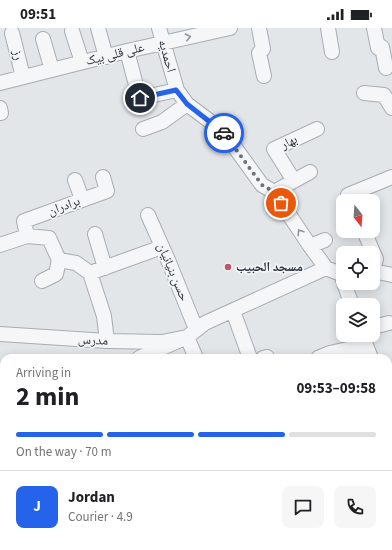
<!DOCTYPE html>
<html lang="en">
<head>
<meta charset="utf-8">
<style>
  :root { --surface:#fff; --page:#f6f6f6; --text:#202124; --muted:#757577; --line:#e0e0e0; --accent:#2563eb }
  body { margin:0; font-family:"Source Sans 3","Noto Naskh Arabic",sans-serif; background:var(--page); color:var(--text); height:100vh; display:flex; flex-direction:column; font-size:15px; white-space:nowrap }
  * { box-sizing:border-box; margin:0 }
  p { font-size:13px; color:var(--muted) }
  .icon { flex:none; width:22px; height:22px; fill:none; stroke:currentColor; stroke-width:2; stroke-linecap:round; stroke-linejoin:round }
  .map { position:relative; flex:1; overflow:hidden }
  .panel { position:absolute; left:0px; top:326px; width:392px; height:196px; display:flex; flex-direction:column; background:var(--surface); border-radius:12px 12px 0 0; box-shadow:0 2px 10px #0003 }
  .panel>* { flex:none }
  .needle { width:26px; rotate:163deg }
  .controls { position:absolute; left:336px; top:166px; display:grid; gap:8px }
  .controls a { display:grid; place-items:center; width:44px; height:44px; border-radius:8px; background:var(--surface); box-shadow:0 2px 10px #0003; font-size:20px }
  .pin { position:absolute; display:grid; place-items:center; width:34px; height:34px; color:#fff; margin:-17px; border:2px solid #fff; border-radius:50%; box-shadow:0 1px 4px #0007 }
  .courier { position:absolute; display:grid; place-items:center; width:40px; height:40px; margin:-20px; border:3px solid #2563eb; border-radius:50%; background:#fff; color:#222; box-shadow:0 1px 5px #0007 }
  .headline em { font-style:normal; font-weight:700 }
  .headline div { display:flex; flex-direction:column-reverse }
  .headline { display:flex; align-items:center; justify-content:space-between; height:68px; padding:0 16px }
  h1 { font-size:26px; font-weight:700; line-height:30px }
  .bar { display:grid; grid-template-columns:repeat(4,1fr); gap:6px 4px; align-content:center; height:48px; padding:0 16px }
  .bar i { height:5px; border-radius:3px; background:var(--line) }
  .bar .current { background:var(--accent) }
  .bar p { grid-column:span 4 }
  .line { display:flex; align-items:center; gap:10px; padding:0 16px; border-top:1px solid var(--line) }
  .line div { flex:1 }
  .round { display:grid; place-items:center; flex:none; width:42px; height:42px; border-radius:8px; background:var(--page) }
  .status { display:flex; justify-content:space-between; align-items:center; height:28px; padding:0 20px; background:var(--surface); direction:ltr }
  .status svg { height:11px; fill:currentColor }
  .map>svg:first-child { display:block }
</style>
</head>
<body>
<div class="status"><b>09:51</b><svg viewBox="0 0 49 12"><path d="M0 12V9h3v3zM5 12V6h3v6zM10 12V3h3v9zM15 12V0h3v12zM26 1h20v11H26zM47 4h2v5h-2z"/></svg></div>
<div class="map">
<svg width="392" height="522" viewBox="0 0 392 522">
  <rect width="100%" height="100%" fill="#e2e6e9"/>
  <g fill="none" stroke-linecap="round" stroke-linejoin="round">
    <defs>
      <path id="minor" d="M98,0l8,29
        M159,0l18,62 10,14 36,27 39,54 12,7 36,54 16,22 15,6 2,6
        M259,0l4,21 -4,4 5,23
        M328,0l4,24
        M374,0l4,20 4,-1 4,21
        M72,3l10,31
        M12,5l11,44
        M43,11l9,31
        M127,23l9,34
        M0,55l127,-32 103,-23
        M364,65l20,2 8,13
        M140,70l37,-8
        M0,80l1,5
        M143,101l19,-7 25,-18
        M75,152l7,19
        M294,153l-20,-32 43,-20
        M274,164l36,-20
        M350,173l-2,-6 44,-18
        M148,187l20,45 28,69
        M364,203l12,28 -3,12
        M95,206l10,34
        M27,208l-3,-15 83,-30 -4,-14
        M0,217l27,-9 22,2 10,22 17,3 14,10 14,43 3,25
        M310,218l15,-6
        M373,243l19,4
        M90,245l72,-26
        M42,253l14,-7 3,-14
        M344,255l8,22
        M233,283l17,47
        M373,299l16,-4
        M0,306l107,7 55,1 25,-5 9,21
        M362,307l9,23
        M139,330l48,-21 18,-14 121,-55
        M263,330l4,-1
        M318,330l12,-5 36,-8
        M388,364l4,-2
        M388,380l4,14
        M0,386l4,-2
        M0,448l4,-3
        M152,518l2,4
        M226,518l2,4
        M300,518l3,4
        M377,518l2,4
        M115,522l6,-4"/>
    </defs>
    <use href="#minor" stroke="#a8adb3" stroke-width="16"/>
    <use href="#minor" stroke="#f5f6f8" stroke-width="14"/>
  </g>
  <defs><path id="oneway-chevron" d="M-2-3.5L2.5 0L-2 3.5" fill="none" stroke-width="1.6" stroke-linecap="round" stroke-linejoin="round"/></defs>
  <g stroke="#90969c">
    <use href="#oneway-chevron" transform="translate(188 9) rotate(-12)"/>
    <use href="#oneway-chevron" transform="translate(300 204) rotate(-123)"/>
  </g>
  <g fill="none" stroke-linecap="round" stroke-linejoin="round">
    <path stroke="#6c737a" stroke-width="4" stroke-dasharray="0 7.2" d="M224,105l38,52 12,7 7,11"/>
    <path stroke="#2563eb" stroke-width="5" d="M140,70l36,-8 11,14 37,29"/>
  </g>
  <circle fill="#bf5671" stroke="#f2f4f6" stroke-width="1.5" cx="228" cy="239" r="4"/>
  <g text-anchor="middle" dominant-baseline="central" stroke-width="3.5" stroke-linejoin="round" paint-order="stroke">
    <g font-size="13" fill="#2c353f" stroke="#f2f4f6">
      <text transform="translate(115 26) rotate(-14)">علی قلی بیک</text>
      <text transform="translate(18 27) rotate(76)">رز</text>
      <text transform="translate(167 28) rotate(74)">احمدیه</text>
      <text transform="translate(289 114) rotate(-26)">بهار</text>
      <text transform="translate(64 178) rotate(-20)">برادران</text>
      <text transform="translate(173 244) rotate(67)">حسن بنیانیان</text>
      <text transform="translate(93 312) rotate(3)">مدرس</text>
    </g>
    <g font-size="13" font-weight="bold" fill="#2c353f" stroke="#f2f4f6" text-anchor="start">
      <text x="236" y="239">مسجد الحبیب</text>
    </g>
  </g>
</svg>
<div class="controls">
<a><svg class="needle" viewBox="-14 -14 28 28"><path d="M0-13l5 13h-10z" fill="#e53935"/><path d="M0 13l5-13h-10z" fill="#757577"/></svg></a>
<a><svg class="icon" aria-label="locate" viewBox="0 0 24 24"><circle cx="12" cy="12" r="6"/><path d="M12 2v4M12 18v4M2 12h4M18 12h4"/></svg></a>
<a><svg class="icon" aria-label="layers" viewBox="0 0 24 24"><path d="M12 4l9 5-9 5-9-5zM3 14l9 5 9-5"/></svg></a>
</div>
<div class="pin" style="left:281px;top:175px;background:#ea580c"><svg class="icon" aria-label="bag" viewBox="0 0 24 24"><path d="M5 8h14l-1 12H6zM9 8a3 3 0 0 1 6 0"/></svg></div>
<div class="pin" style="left:140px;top:70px;background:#1f2937"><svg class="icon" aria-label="home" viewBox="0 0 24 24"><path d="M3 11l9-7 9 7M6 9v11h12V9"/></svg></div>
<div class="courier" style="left:224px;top:105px"><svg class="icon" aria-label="car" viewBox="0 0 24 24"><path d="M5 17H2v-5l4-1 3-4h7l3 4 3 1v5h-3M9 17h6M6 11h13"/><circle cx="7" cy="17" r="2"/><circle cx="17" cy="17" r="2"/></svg></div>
<section class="panel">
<div class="headline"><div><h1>2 min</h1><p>Arriving in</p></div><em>09:53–09:58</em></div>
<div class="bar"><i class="current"></i><i class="current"></i><i class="current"></i><i></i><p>On the way · 70 m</p></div>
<div class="line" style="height:72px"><b class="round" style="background:var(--accent);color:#fff">J</b><div><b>Jordan</b><p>Courier · 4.9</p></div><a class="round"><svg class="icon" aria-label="chat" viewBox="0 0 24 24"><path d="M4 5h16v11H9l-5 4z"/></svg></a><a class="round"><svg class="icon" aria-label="phone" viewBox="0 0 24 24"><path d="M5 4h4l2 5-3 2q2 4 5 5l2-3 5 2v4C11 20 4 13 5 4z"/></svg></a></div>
</section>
</div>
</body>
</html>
